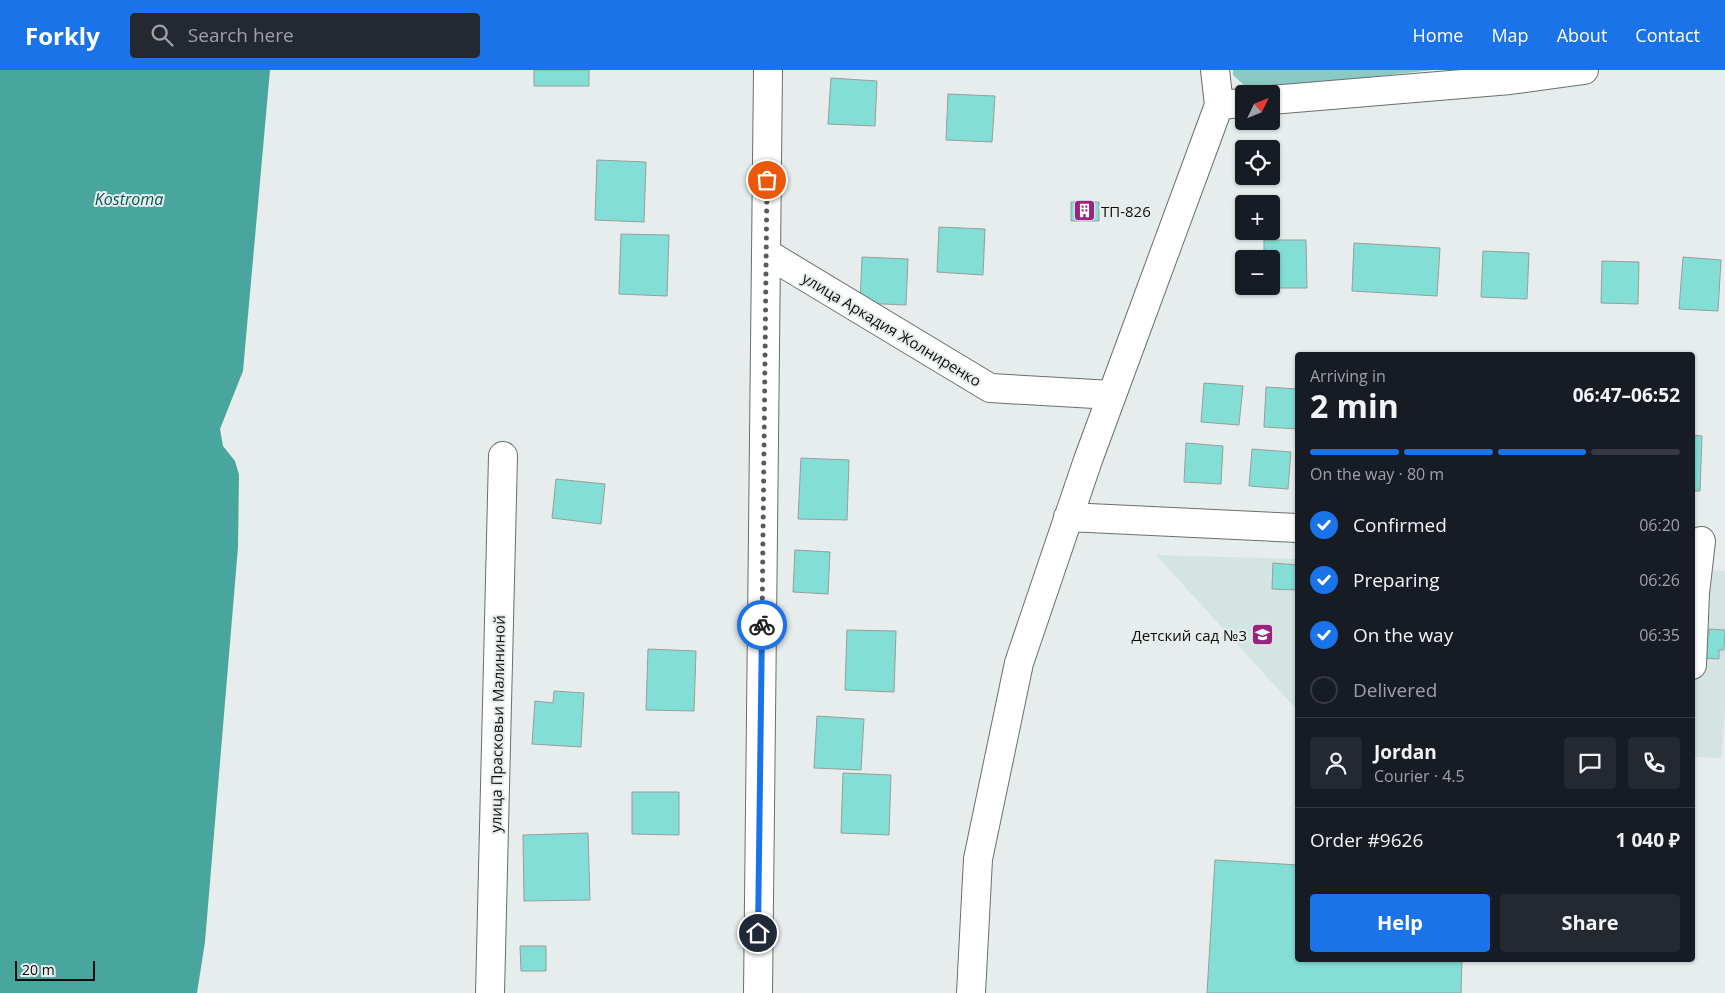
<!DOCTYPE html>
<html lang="en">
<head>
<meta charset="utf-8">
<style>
  :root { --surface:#171b24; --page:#242831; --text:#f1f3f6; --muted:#9ea1a6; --line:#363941; --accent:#1a73e8 }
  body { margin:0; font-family:"Open Sans",sans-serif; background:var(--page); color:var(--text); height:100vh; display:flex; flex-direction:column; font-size:19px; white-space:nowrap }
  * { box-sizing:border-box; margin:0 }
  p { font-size:16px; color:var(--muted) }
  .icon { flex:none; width:28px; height:28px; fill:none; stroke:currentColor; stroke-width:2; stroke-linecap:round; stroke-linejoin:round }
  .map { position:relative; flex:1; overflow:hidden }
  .side { position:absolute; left:1295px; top:282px; width:400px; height:610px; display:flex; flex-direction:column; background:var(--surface); border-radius:5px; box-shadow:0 1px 4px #0004 }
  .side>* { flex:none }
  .needle { width:32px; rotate:47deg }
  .controls { position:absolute; left:1235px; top:15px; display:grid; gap:10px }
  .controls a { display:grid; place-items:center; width:45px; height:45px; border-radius:5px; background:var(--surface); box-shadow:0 1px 4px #0004; font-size:25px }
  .scale { position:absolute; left:15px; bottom:12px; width:80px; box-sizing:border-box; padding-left:5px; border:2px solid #0b0d0d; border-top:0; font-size:14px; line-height:18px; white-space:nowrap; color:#0b0d0d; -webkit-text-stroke:4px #e6edec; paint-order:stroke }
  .pin { position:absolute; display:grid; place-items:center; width:42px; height:42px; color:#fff; margin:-21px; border:2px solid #fff; border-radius:50%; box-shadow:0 1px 5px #0007 }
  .courier { position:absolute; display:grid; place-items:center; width:50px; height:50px; margin:-25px; border:4px solid #1a73e8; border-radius:50%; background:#fff; color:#222; box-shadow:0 1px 6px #0007 }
  .head em { font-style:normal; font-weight:700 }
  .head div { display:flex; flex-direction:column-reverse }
  .head { display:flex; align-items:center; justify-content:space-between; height:85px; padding:0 15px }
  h1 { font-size:32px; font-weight:700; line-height:38px }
  .bar { display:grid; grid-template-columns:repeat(4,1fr); gap:8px 5px; align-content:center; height:60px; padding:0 15px }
  .bar i { height:6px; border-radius:4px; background:var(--line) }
  .bar .on { background:var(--accent) }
  .bar p { grid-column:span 4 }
  .line { display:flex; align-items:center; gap:12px; padding:0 15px; border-top:1px solid var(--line) }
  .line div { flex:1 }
  .round { display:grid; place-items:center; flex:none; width:52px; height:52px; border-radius:5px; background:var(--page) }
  ol { padding:0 15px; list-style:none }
  li { display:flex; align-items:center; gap:15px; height:55px }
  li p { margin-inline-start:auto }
  li .icon { padding:5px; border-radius:50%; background:var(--accent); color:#fff; stroke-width:4 }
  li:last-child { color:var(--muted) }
  li i { width:28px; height:28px; border:2px solid var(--line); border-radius:50% }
  .action { display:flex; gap:10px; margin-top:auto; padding:10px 15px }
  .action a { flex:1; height:58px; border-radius:5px; background:var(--accent); color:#fff; font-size:20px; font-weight:700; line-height:58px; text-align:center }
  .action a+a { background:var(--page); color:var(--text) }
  header { display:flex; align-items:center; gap:30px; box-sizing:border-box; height:70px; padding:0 25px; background:var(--accent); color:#fff }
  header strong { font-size:24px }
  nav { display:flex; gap:28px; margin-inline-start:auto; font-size:18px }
  .search { width:350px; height:45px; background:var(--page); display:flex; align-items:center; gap:12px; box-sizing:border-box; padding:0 18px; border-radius:5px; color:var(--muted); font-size:19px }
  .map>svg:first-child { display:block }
</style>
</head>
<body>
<header>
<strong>Forkly</strong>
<div class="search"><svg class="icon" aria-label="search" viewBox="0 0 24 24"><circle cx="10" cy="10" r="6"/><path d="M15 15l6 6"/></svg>Search here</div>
<nav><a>Home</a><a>Map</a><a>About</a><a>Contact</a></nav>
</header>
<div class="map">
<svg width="1725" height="923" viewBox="0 0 1725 923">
  <rect width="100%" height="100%" fill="#e6edec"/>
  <path fill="#d4e4e2" d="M1156,485l141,4v151z
    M1693,500l32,1v138l-4,49 -28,-1z"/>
  <path fill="#8bcac4" d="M1233,0h199l-182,21 -17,-16z"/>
  <path fill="#49a69e" d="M0,0h270l-27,301 -23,58 3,17 12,15 4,14 -1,72 -33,395 -8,51h-197z"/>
  <path fill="#83ded6" stroke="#979e9d" d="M534,0h55v16h-55z
    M831,8l46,3 -2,45 -47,-2z
    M948,24l47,2 -3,46 -46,-2z
    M597,90l49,2 -2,60 -49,-2z
    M1071,132h28v19h-28z
    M939,157l46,2 -2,46 -46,-3z
    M621,164l48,1 -2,61 -48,-2z
    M1264,170h42l1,48h-42v-2h6v-27h-7z
    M1354,173l86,5 -3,48 -85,-5z
    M1483,181l46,2 -2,46 -46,-2z
    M862,187l46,2 -2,46 -46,-2z
    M1683,187l38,3 -3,51 -39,-2z
    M1602,191l37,1 -1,42 -37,-1z
    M1204,313l39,3 -4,39 -38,-3z
    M1266,317l32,2v40l-34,-2z
    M1692,365l10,1 -2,55h-8z
    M1186,373l37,3 -2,38 -37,-2z
    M1252,379l39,3 -3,37 -39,-3z
    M801,388l48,2 -2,60 -49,-1z
    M556,409l49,5 -4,40 -49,-6z
    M795,480l35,2 -2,42 -35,-2z
    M1273,493l25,2v25l-26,-1z
    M1709,559l16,1 -1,20h-5v9l-18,-1 1,-23 7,1z
    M847,560l49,1 -2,61 -49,-2z
    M648,579l48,2 -2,60 -48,-1z
    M554,621l30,2 -3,54 -49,-3 3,-43 18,2z
    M817,646l47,3 -3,51 -47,-2z
    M843,703l48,2 -2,60 -48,-2z
    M632,722h47v43l-47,-1z
    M588,763l2,67 -66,1 -1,-66z
    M1215,790l83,5v95h164l-1,33h-254z
    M520,876h26v25h-25z"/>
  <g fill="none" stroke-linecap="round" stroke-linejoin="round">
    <defs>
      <path id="minor" d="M1271,30l239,-20 74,-10
        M1219,35l25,-2
        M766,183l224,135 122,7
        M1068,447l230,11
        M1692,595l3,-72 6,-52
        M490,923l13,-537
        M758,923l10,-923
        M971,923l7,-134 41,-196 69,-203 131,-355 -4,-35"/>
    </defs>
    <use href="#minor" stroke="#686f6e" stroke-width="30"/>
    <use href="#minor" stroke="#fff" stroke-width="28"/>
  </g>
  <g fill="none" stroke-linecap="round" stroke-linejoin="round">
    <path stroke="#585b5b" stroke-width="5" stroke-dasharray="0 9" d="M762,555l5,-445"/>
    <path stroke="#1a73e8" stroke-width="6" d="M758,863l4,-308"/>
  </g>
  <defs>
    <symbol id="building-square" viewBox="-11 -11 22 22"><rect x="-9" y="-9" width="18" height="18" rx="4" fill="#992480" stroke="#e6edec"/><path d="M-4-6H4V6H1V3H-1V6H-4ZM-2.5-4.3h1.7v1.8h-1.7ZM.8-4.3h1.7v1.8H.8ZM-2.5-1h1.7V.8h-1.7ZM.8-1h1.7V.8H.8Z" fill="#fff"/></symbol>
    <symbol id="school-square" viewBox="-11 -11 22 22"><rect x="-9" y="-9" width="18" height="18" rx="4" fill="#992480" stroke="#e6edec"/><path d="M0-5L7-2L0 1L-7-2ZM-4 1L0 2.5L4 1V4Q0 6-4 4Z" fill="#fff"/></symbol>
  </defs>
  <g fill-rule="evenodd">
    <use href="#building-square" x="1072" y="128" width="25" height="25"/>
    <use href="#school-square" x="1250" y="552" width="25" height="25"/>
  </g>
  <g text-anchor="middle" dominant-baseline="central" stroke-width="4" stroke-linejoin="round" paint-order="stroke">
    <g font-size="15" fill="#0b0d0d" stroke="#e6edec" text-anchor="start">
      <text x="1101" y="141">ТП-826</text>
      <text x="1247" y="565" text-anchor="end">Детский сад №3</text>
    </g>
    <g font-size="15" fill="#0b0d0d" stroke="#e6edec">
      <text transform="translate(892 259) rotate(31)">улица Аркадия Жолниренко</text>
      <text transform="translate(497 654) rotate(-89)">улица Прасковьи Малининой</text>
    </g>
    <g font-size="16" font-style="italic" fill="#005551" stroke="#e6edec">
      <text x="129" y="129">Kostroma</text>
    </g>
  </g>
</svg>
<div class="controls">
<a><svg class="needle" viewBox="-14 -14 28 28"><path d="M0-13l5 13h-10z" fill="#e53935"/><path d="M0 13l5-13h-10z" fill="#9ea1a6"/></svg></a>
<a><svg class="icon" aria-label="locate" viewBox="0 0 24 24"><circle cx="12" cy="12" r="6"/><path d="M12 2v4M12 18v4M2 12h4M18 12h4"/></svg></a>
<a>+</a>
<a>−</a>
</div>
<div class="scale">20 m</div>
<div class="pin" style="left:767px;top:110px;background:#ea580c"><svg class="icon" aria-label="bag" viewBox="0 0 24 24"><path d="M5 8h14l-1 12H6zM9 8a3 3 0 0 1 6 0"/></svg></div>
<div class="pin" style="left:758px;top:863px;background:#1f2937"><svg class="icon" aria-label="home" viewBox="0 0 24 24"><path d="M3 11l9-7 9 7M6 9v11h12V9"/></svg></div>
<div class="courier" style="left:762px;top:555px"><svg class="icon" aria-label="bike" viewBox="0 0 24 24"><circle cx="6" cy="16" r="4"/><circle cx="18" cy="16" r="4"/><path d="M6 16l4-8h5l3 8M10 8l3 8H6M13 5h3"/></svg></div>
<section class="side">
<div class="head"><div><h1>2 min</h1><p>Arriving in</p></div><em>06:47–06:52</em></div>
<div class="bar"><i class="on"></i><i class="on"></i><i class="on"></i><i></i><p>On the way · 80 m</p></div>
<ol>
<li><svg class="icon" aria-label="check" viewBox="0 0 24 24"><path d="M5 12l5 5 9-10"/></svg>Confirmed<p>06:20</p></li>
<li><svg class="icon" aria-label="check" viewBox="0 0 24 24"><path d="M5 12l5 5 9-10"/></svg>Preparing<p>06:26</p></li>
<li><svg class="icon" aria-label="check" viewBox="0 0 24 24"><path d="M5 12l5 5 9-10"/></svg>On the way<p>06:35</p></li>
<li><i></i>Delivered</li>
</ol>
<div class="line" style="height:90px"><a class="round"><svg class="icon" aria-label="person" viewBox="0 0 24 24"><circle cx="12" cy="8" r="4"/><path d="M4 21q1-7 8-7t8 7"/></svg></a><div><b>Jordan</b><p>Courier · 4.5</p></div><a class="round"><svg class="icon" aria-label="chat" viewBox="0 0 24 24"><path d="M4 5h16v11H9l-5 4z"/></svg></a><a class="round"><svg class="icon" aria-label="phone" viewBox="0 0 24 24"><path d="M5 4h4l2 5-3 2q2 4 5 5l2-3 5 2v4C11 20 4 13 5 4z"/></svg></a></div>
<div class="line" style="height:65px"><div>Order #9626</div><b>1 040 ₽</b></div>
<div class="action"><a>Help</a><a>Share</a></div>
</section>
</div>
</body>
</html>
